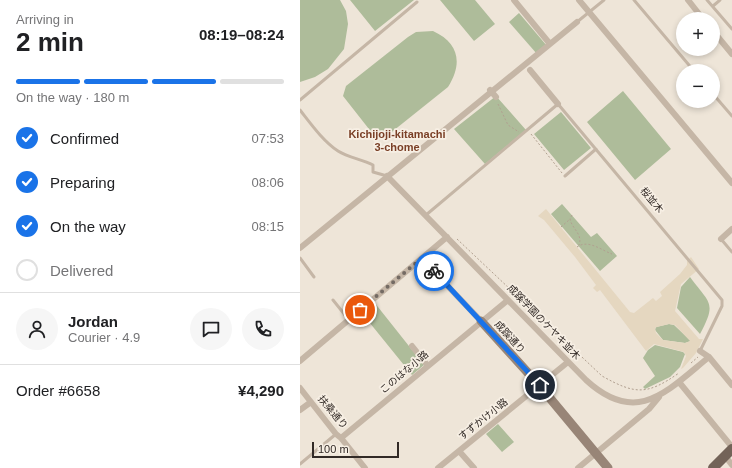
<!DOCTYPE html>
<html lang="en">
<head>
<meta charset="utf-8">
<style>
  :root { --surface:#fff; --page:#f6f6f6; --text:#202124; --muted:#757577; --line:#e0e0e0; --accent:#1a73e8 }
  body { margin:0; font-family:Arial,"Noto Sans JP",sans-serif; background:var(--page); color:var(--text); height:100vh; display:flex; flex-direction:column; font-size:15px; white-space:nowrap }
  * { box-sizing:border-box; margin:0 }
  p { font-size:13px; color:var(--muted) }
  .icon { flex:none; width:22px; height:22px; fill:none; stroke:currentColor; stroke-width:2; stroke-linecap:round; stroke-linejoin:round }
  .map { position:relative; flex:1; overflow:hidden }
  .panel { display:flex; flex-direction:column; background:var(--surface); width:300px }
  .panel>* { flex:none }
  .fabs { position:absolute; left:376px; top:12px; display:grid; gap:8px }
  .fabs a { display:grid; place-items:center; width:44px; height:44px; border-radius:50%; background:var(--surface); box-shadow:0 2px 6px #0003; font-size:20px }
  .scale { position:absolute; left:12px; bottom:10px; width:87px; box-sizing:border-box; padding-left:4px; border:2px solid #322a26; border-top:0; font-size:11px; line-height:14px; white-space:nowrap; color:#322a26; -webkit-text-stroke:3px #f7efe4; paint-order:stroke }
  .pin { position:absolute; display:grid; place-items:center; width:34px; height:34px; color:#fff; margin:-17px; border:2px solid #fff; border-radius:50%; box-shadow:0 1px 4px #0007 }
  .courier { position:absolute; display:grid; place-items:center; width:40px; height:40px; margin:-20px; border:3px solid #1a73e8; border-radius:50%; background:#fff; color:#222; box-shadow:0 1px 5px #0007 }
  .overview em { font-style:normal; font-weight:700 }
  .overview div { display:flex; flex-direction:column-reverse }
  .overview { display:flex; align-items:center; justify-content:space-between; height:68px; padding:0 16px }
  h1 { font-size:26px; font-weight:700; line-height:30px }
  .bar { display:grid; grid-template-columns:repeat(4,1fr); gap:6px 4px; align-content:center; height:48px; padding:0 16px }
  .bar i { height:5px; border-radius:3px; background:var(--line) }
  .bar .current { background:var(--accent) }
  .bar p { grid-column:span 4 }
  .line { display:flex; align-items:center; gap:10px; padding:0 16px; border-top:1px solid var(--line) }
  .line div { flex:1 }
  .round { display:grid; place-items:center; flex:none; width:42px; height:42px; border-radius:21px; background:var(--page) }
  ol { padding:0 16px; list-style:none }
  li { display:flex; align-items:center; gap:12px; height:44px }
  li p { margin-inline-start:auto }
  li .icon { padding:4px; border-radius:50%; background:var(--accent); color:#fff; stroke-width:4 }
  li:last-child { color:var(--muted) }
  li i { width:22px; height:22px; border:2px solid var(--line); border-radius:50% }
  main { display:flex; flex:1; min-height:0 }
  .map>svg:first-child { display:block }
</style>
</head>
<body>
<main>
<section class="panel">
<div class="overview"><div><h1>2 min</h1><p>Arriving in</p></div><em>08:19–08:24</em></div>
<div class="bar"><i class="current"></i><i class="current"></i><i class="current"></i><i></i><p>On the way · 180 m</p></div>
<ol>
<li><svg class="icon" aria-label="check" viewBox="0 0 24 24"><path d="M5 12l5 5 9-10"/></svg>Confirmed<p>07:53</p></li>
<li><svg class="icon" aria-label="check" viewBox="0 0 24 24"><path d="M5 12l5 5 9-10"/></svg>Preparing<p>08:06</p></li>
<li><svg class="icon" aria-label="check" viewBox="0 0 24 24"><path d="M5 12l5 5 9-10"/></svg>On the way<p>08:15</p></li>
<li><i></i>Delivered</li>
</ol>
<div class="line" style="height:72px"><a class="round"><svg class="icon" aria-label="person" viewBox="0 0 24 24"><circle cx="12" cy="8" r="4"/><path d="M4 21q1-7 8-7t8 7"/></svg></a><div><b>Jordan</b><p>Courier · 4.9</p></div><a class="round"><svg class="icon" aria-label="chat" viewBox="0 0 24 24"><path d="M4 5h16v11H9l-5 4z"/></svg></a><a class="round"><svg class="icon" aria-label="phone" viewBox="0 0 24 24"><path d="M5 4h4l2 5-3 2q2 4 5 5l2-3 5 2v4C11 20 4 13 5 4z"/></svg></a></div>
<div class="line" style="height:52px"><div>Order #6658</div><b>¥4,290</b></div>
</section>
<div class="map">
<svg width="432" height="468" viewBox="0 0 432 468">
  <rect width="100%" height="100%" fill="#eee5d8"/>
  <path fill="#aebc9a" d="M0,0h40l6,11 2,13 -4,25 -16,20 -13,8 -15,5z
    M50,0h64l-39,31z
    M140,0h35l20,24 -21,17z
    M219,13l28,33 -10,8 -28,-32z
    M133,31c26,12 30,32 15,56l-60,48 -7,3h-5l-33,-42 3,-10 62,-49 8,-5z
    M323,91l48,58 -36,31 -48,-58z
    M196,96l30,34 -41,34 -31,-35z
    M261,112l30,36 -27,22 -30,-36z
    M262,204l29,33 6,-4 20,23 -17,15 -49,-57z
    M390,277c20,27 27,25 10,57l-23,-26 4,-21z
    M74,302l50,63 -12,10 -51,-63z
    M369,324l5,1 17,16 -6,2 -22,-3 -8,-10 1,-3z
    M355,345l28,7 2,2 -5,13 -10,10 -25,12 -2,-2 12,-11 -12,-18 5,-8z
    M198,424l16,18 -12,10 -16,-18z"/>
  <path fill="#e5d7c0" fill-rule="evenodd" d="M246,209l84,103 4,1 19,-15 3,3 6,-5 -2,-4 20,-18 7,-9v-4l4,-4 8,12 -18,15 -6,27 24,28h4l-7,14 -13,15 -2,1 5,-13 -2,-4 -30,-8 -8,7 -46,-61 -3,2 -4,-4 3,-3 -21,-28 -31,-37 -6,-4zM369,324l6,1 15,16 -5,2 -22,-3 -7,-7 -1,-5 2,-1z"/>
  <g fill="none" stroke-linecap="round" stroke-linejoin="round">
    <path stroke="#b1a090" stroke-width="1" stroke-dasharray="2 2" stroke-linecap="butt" d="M198,104l10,21 11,7
      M231,134l31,39
      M272,215l-2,4c2,10 13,15 9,26
      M261,227l8,-7
      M157,239l145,137c34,19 45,19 77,-3
      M277,247c11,-8 24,3 35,7
      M391,363l7,-6"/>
    <path stroke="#c5b6a6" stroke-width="3" d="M334,0l60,71
      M407,0l25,29
      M413,6l7,-6
      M277,22l27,-22
      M413,94l19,22
      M0,100l117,-98
      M0,110c11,14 23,31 38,41 11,7 24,8 35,14v7l14,4
      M265,176l31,-27
      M126,215l132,-111 164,196v6l-22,45
      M421,239l11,13
      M0,258l14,19
      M33,300l16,20
      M0,464l36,-30"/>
    <path stroke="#c5b6a6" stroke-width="6" d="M214,0l36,44
      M279,0l153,183
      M388,0l15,19
      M413,31l19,23
      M230,70l28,34
      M87,176l199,204c51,47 81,11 123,-23
      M421,239l11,-10
      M0,248l277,-226
      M122,259l59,62
      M112,346l16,20
      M400,351l9,6 23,28
      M0,361l147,-124
      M379,382l53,65
      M0,388l36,46 5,4 24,30
      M0,410l11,-8
      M41,438l167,-138
      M159,451l15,17
      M425,456l7,9
      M138,468l130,-106
      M278,468l71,-59 10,-12"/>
    <path stroke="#988577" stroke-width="9" d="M181,321l58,64 69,83"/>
    <path stroke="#736358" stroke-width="10" d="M413,468l19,-19"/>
    <path stroke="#c5b6a6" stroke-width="6" d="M190,90l6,7"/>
  </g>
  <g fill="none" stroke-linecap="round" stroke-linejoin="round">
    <path stroke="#746b64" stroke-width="4" stroke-dasharray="0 7.2" d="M60,310l62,-52 12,13"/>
    <path stroke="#1a73e8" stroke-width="5" d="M134,271l106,114"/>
  </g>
  <g text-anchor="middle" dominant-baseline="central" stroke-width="3.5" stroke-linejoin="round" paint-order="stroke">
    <g font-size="10" fill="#322a26" stroke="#f7efe4">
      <text transform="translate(352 200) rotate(50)">桜並木</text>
      <text transform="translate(244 322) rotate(46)">成蹊学園のケヤキ並木</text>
      <text transform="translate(210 337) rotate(48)">成蹊通り</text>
      <text transform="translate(104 372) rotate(-40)">このはな小路</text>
      <text transform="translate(33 412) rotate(50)">扶桑通り</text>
      <text transform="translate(183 419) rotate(-39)">すずかけ小路</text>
    </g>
    <g font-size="11" font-weight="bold" fill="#7a3f26" stroke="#f7efe4">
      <text x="97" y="134">Kichijoji-kitamachi<tspan x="97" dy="13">3-chome</tspan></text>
    </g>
  </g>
</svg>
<div class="fabs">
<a>+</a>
<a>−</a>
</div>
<div class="scale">100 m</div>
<div class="pin" style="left:60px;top:310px;background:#ea580c"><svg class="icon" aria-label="bag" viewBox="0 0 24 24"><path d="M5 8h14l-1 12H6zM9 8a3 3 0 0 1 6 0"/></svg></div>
<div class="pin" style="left:240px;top:385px;background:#1f2937"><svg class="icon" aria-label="home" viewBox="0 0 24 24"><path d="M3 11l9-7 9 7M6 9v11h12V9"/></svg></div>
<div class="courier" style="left:134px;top:271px"><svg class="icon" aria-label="bike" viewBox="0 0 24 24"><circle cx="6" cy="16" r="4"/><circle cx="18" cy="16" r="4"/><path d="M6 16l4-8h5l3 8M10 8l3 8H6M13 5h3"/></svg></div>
</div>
</main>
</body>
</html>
